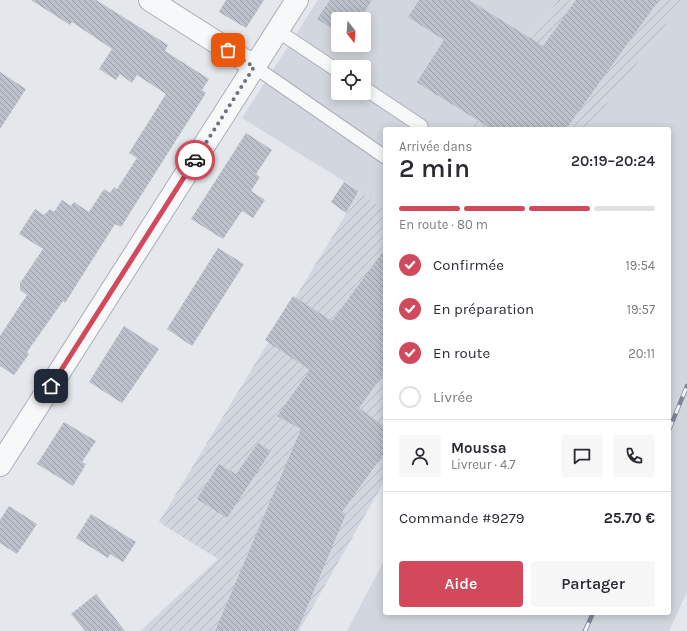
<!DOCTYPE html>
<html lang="fr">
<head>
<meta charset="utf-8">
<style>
  :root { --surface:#fff; --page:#f7f7f7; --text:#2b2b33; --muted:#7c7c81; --line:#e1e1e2; --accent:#d1495b }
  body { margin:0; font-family:Karla,sans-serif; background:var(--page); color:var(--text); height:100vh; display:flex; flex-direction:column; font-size:15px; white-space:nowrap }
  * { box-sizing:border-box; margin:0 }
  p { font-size:13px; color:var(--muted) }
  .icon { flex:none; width:22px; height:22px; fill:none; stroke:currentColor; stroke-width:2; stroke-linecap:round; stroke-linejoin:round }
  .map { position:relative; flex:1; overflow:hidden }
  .side { position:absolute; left:383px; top:127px; width:288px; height:488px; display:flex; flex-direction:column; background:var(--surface); border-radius:4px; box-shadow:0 2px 10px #0003 }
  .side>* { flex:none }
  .needle { width:26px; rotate:163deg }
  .fabs { position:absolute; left:331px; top:12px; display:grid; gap:8px }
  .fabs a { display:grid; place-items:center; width:40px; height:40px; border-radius:4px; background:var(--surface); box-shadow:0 2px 10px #0003; font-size:20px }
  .pin { position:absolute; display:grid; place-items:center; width:34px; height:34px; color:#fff; margin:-17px; border-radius:8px; box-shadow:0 2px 6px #0006 }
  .courier { position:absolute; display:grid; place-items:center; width:40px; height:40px; margin:-20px; border:3px solid #d1495b; border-radius:50%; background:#fff; color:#222; box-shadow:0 1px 5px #0007 }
  .head em { font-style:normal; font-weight:600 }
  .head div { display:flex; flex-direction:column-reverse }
  .head { display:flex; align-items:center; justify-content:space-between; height:68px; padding:0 16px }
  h1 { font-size:26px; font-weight:600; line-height:30px }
  .bar { display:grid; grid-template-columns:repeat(4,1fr); gap:6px 4px; align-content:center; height:48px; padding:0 16px }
  .bar i { height:5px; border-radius:3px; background:var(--line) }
  .bar .active { background:var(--accent) }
  .bar p { grid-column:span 4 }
  .line { display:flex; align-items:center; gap:10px; padding:0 16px; border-top:1px solid var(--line) }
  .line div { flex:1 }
  .round { display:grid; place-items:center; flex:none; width:42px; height:42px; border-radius:4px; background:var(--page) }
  ol { padding:0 16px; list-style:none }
  li { display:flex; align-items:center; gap:12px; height:44px }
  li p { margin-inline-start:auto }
  li .icon { padding:4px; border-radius:50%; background:var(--accent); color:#fff; stroke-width:4 }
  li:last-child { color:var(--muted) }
  li i { width:22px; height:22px; border:2px solid var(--line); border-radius:50% }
  .primary-button { display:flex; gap:8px; margin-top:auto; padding:8px 16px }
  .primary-button a { flex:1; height:46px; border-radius:4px; background:var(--accent); color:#fff; font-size:16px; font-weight:600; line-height:46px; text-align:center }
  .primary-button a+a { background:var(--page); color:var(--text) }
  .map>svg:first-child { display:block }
</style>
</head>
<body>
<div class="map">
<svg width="687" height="631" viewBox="0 0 687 631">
  <defs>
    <pattern id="industrial-furrows" width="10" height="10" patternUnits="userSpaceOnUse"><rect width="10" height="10" fill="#d2d6de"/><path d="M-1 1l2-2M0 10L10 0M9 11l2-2" fill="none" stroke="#b4b8c0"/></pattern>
    <pattern id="building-back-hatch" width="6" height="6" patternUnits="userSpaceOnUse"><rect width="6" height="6" fill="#bbc0ca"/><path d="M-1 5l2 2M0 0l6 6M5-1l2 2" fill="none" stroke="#989da6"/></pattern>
  </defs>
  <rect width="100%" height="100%" fill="#e4e7ec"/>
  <path fill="#d2d6de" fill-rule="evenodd" d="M318,0h240l-92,129h-81v81l-25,-19 -118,-73zM338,19h26v26h-26zM338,67h26v26h-26z
    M683,0h4v592l-18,39h-322l38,-72v54h284v-484h-82z"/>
  <path fill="url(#industrial-furrows)" d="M558,0h126l-96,129h-122z
    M360,191l25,19v270l-86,151h-159l78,-72 -59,-37z"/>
  <path fill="url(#building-back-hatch)" d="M31,0h65l72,45 -3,6 44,28 -7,11 4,3 -85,134 -6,-3 -50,79 -2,-2 -36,51 2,2 -15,21 -14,-9v-30l27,-41 -7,-5v-7l23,-34 -24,-15 16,-25 9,6 6,-6 4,3 8,-12 9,6 3,-4 15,10 15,-23 6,4 4,-6 3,2 20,-31 -8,-5 37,-59 -29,-19 -5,8 -12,-9 -4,6 -17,-11 13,-20 -40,-27 -2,3z
    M226,0h38l-18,28 -27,-16z
    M330,0h42l-12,19h-22v13l-21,-13z
    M419,0h50l74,46 33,-46h83l-93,129h-74l-68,-42 -7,-5 27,-42 -36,-23z
    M0,72l26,17 -26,40z
    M246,133l26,17 -16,24 4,3 -9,14 14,9 -12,18 -11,-7 -19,28 -32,-20z
    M344,182l15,9 -13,22 -15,-11z
    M218,248l26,16 -52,82 -25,-17z
    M385,249v123l-26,36 26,19v25l-43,60 4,2 -49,117h-82l86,-202 -24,-13 33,-46 -45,-30 28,-44 39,25z
    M124,326l35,23 -37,54 -33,-21z
    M64,422l32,19 -14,21 4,2 -13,22 -36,-22z
    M258,443l13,8 -44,67 -30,-19 22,-35 17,10z
    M9,506l28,18 -20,30 -17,-11v-23z
    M91,514l45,28 -13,20 -13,-8 -2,4 -32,-20z
    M96,594l29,37h-40l-14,-17z"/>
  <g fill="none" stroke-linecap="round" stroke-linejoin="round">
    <defs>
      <path id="service" d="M278,31l60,40
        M255,67l130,90
        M364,88l57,38 -2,3"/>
      <path id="minor" d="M150,0l105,67
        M0,465l297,-465"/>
    </defs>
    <use href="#service" stroke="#a9aeb7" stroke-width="15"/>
    <use href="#minor" stroke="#a9aeb7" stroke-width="24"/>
    <use href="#service" stroke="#f7f8fa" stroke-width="13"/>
    <use href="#minor" stroke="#f7f8fa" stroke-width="22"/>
    <defs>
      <path id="rail" d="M669,430l18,-44
        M585,631l8,-18"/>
    </defs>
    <use href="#rail" stroke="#7d8696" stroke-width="4.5"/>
    <use href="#rail" stroke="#f4f6f9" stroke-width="3" stroke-dasharray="9" stroke-linecap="butt"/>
  </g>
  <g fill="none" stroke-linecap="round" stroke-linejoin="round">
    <path stroke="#6c737f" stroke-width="4" stroke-dasharray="0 7.2" d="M195,160l59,-93 -26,-17"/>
    <path stroke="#d1495b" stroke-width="5" d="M51,386l144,-226"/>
  </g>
</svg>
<div class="fabs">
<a><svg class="needle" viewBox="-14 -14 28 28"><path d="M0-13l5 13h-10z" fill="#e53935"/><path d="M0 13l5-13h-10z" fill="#7c7c81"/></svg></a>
<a><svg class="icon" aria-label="locate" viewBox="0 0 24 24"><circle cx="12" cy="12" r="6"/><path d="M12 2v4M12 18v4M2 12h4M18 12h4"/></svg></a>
</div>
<div class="pin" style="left:228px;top:50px;background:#ea580c"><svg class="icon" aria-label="bag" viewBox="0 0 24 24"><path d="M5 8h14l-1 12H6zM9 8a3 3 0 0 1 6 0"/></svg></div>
<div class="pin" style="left:51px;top:386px;background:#1f2937"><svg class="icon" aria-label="home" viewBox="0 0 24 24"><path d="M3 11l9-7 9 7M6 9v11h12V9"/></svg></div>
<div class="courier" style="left:195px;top:160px"><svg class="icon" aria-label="car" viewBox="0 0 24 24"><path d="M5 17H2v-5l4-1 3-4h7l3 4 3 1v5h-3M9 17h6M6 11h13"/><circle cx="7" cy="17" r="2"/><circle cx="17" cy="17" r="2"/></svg></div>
<section class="side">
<div class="head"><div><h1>2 min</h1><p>Arrivée dans</p></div><em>20:19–20:24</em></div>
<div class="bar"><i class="active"></i><i class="active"></i><i class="active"></i><i></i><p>En route · 80 m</p></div>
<ol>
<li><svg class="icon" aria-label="check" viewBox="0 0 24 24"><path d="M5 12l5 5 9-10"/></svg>Confirmée<p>19:54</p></li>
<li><svg class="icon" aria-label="check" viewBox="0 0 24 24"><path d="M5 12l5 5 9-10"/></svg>En préparation<p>19:57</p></li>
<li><svg class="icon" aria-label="check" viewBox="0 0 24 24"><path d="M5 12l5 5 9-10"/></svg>En route<p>20:11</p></li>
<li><i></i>Livrée</li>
</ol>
<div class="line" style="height:72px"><a class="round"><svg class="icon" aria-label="person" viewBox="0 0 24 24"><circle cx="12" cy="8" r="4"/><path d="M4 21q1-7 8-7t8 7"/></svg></a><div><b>Moussa</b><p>Livreur · 4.7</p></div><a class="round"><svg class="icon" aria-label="chat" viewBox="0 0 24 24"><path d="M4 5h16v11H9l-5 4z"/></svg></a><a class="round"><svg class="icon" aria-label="phone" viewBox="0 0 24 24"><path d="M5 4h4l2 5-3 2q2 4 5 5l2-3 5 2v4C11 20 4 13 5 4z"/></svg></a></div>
<div class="line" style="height:52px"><div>Commande #9279</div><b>25.70 €</b></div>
<div class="primary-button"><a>Aide</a><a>Partager</a></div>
</section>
</div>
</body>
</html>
